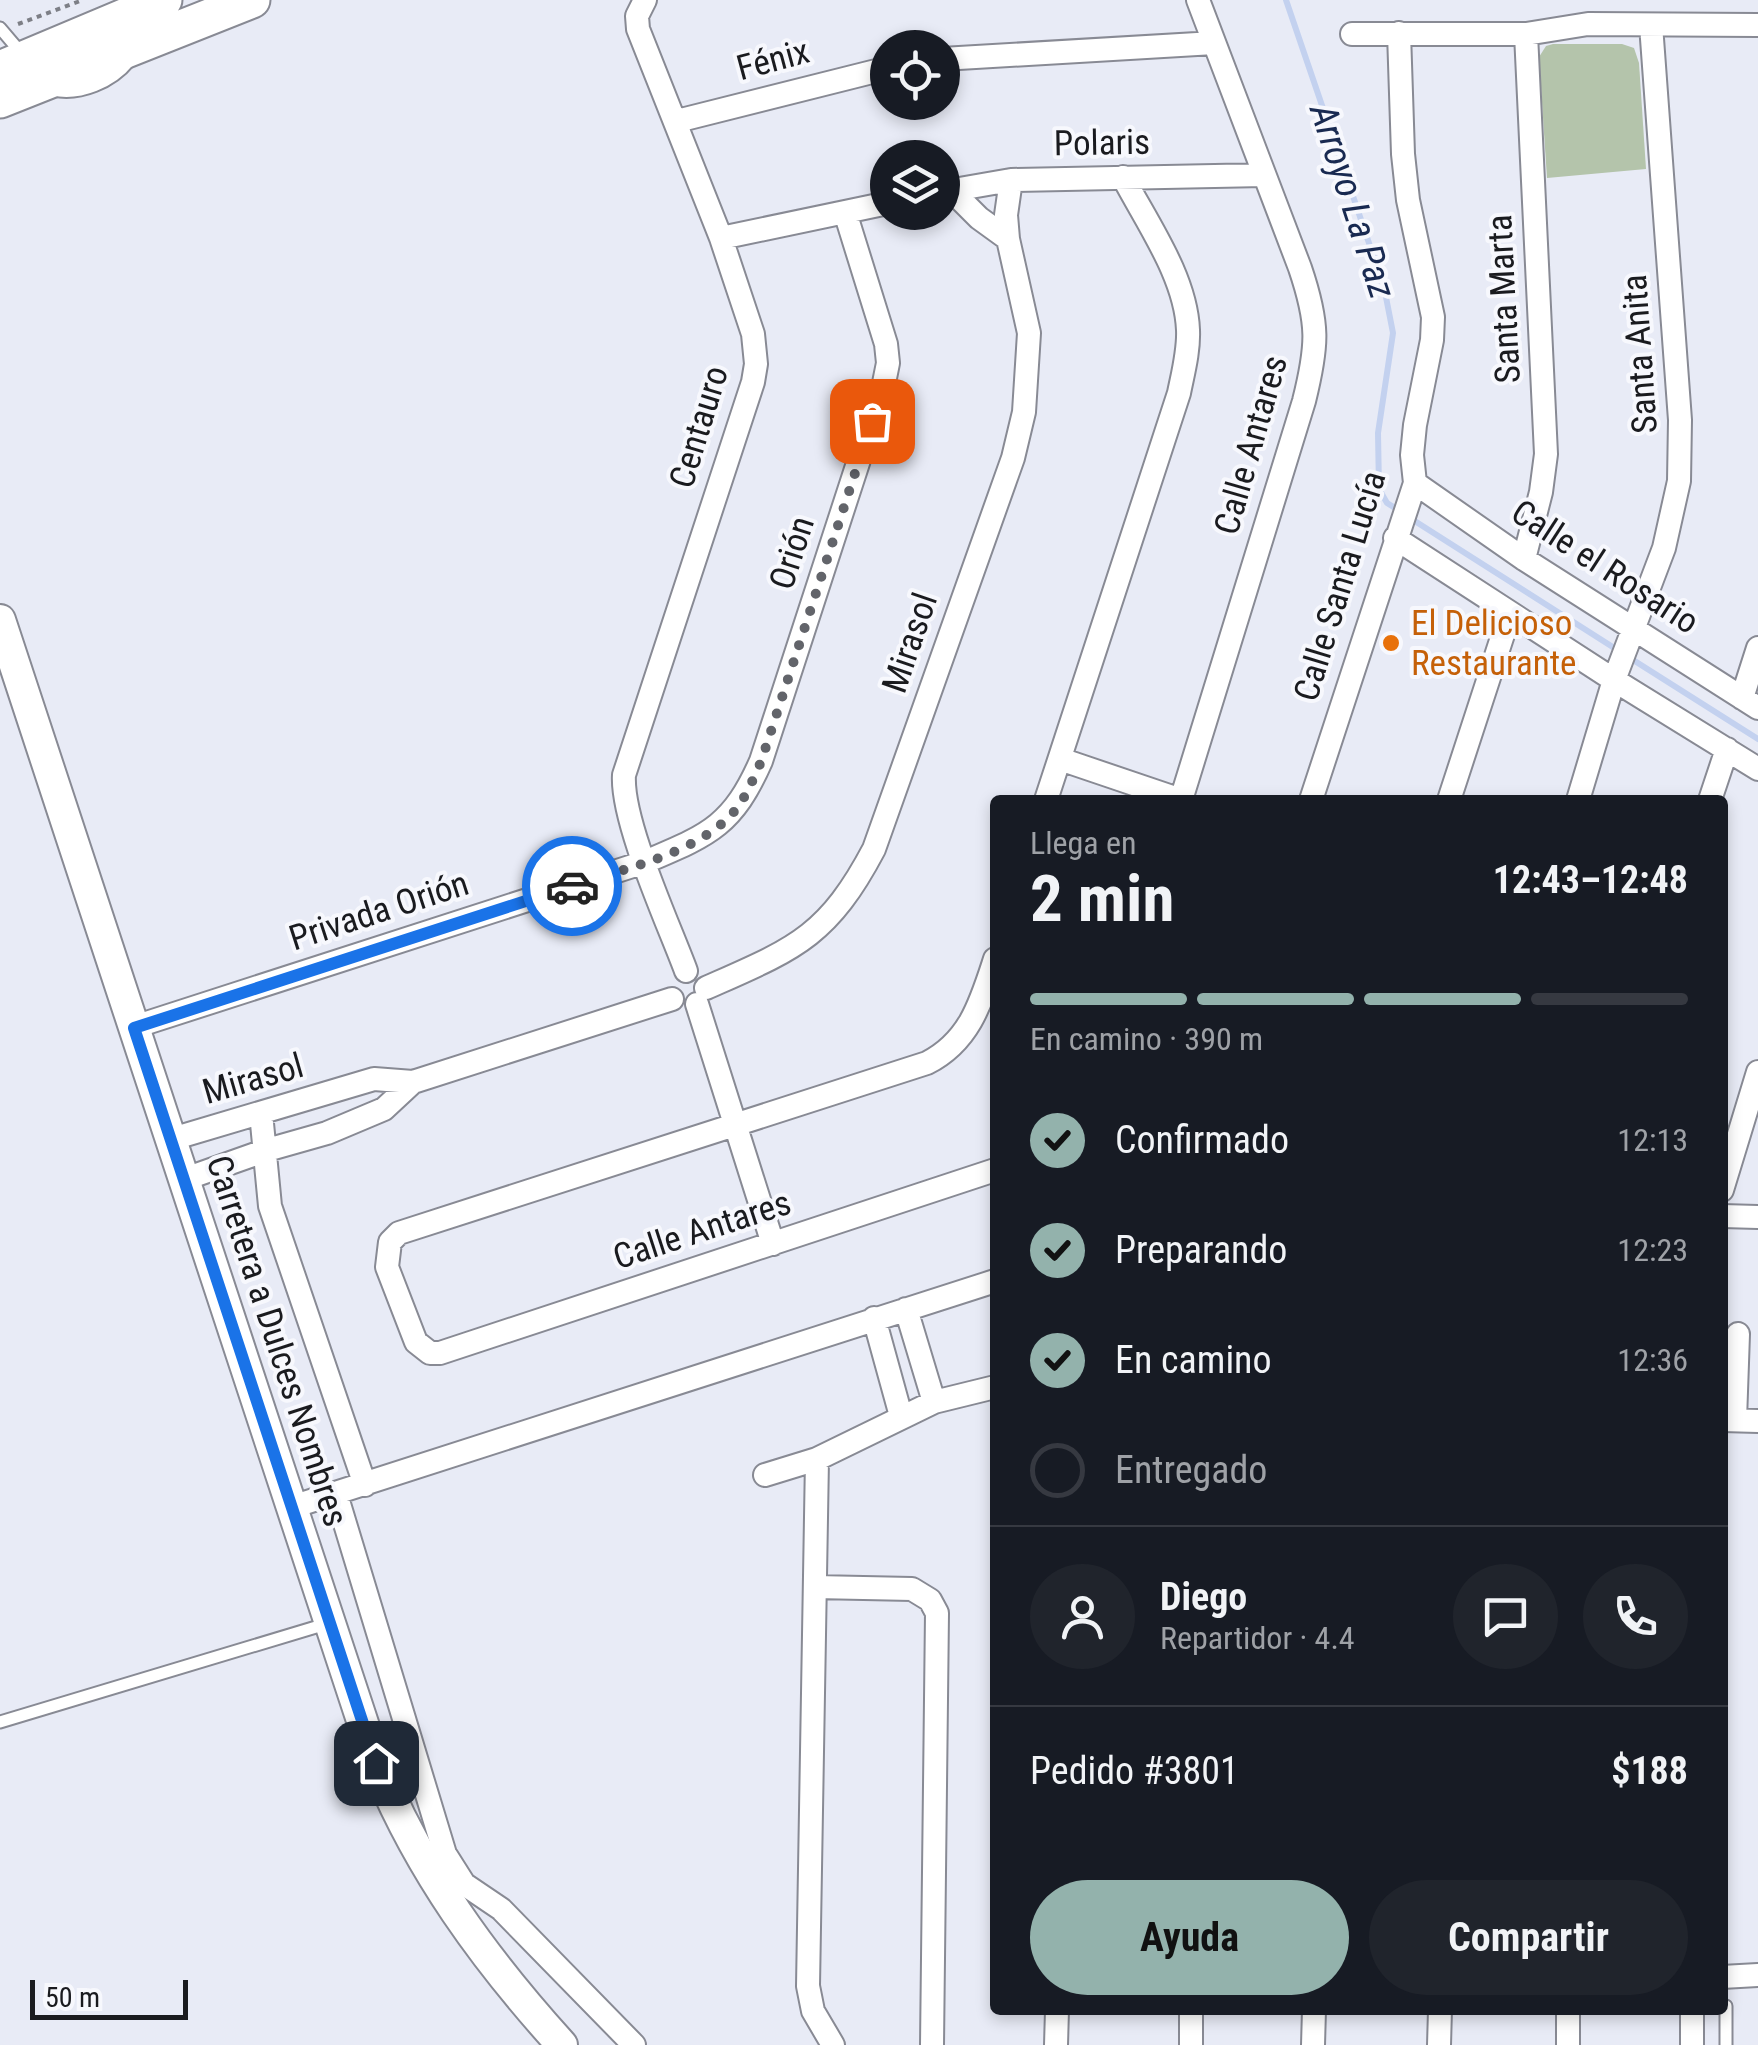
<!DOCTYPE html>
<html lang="es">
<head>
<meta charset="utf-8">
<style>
  :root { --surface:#171b24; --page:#20242c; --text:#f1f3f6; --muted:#9ea1a6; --line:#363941; --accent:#93b2ac }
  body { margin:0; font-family:"Roboto Condensed",sans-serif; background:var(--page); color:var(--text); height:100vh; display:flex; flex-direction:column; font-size:38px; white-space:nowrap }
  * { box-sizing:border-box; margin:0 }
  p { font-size:32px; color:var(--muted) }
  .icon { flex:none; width:55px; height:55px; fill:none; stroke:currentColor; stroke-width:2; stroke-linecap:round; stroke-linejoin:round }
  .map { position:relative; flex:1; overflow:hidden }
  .side { position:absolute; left:990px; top:795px; width:738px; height:1220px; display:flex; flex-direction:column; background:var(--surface); border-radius:10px; box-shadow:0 5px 15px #0003 }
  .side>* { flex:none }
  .tools { position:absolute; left:870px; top:30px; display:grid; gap:20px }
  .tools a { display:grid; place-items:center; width:90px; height:90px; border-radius:50%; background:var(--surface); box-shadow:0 5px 15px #0003; font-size:50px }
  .scale { position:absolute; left:30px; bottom:25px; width:158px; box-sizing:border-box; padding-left:10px; border:5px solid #1a1b1f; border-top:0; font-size:28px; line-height:35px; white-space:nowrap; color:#1a1b1f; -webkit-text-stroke:8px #f7f8fd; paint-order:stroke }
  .pin { position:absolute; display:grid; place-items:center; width:85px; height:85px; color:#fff; margin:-42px; border-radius:20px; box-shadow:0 5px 15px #0006 }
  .courier { position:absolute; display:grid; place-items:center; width:100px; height:100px; margin:-50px; border:8px solid #1a73e8; border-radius:50%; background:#fff; color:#222; box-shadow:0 2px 12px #0007 }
  .headline em { font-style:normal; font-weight:700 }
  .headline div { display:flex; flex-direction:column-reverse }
  .headline { display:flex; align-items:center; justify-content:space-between; height:170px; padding:0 40px }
  h1 { font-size:65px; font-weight:700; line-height:75px }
  .bar { display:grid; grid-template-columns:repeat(4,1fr); gap:15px 10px; align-content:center; height:120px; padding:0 40px }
  .bar i { height:12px; border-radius:8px; background:var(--line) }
  .bar .selected { background:var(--accent) }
  .bar p { grid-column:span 4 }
  .line { display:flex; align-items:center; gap:25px; padding:0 40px; border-top:2px solid var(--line) }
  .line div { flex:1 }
  .round { display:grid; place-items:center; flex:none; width:105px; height:105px; border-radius:52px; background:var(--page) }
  ol { padding:0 40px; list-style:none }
  li { display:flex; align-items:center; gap:30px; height:110px }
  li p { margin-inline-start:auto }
  li .icon { padding:10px; border-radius:50%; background:var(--accent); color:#111; stroke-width:4 }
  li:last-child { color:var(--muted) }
  li i { width:55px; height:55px; border:5px solid var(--line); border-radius:50% }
  .action { display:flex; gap:20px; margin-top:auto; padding:20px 40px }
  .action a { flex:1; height:115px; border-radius:60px; background:var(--accent); color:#111; font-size:40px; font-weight:700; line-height:115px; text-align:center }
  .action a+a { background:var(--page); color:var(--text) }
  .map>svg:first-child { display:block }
</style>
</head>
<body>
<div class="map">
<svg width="1758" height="2045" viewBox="0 0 1758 2045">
  <rect width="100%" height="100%" fill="#e8ebf6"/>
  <path fill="#b4c4ab" d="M1553,44h69l12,4 5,15 7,106 -99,9 -8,-121 7,-11z"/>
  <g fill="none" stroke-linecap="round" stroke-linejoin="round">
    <path stroke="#c3d1ef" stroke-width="6" d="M1286,0l98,287 9,46 -15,100 1,56 8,14 13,8
      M1410,518l209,133
      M1630,658l128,81"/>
    <defs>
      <path id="service" d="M0,28l23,27
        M53,90c27,6 59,-8 76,-29
        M0,1722l326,-98
        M1726,2006v39"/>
      <path id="minor" d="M645,0l-8,16 1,13 83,209 32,96 3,30 -3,18 -129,393c-3,46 45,150 62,196
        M1352,34h174l62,-10 170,1
        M942,59l272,-16
        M677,121l211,-53
        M951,190l28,28 29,21
        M942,192l69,-12 253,-5
        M721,238l167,-35
        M1415,483l109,76 234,149
        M1395,538l219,142 144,89
        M1524,559l17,-67 5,-38 -20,-420
        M1742,698l16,-50
        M1060,759l121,41
        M1046,800l133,-407c4,-20 10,-42 9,-63 -2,-53 -41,-107 -65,-153
        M1181,800l123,-399c14,-56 15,-77 -4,-133l-102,-268
        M1311,800l104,-317 -3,-28 3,-30 17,-85 1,-23 -25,-117 -5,-46 -4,-121
        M1449,800l61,-187
        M1578,800l36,-120 50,-132 15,-67 1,-61 -29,-395
        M1710,800l17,-51
        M995,959c-14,43 -25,82 -68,104l-528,170 -9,9 -3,25 29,75 14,11h10l555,-183
        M706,988c88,-39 121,-50 168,-139l139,-391 11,-46 5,-79 -21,-94 -2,-24 5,-35
        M697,1004l76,240
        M134,1027l511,-165c63,-27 87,-35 116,-101l123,-378 4,-20 -2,-19 -41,-132
        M261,1113l9,93 95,279
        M172,1139l202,-60 39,3 259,-83
        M185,1179l82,-29 60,-17 57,-24 29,-27
        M1722,1190l36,-118
        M1722,1216l36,1
        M906,1309l28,93
        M874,1318l27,98
        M1722,1420l36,1
        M1735,1420l3,-86
        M817,1459l-9,527 5,25 20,34
        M765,1475l52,-16 117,-57 61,-15
        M336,1494l109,360 19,30 37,25 133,136
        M292,1507l703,-226
        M815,1587l97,2 18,11 7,13 -5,432
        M1722,1977l36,-2
        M1056,2045l1,-35
        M1191,2045v-35
        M1313,2045l1,-35
        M1439,2045l1,-35
        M1568,2045v-35
        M1692,2045v-35"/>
      <path id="secondary" d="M0,620l376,1143c43,107 109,197 186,282"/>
      <path id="primary" d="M0,69l164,-69
        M0,100l252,-100"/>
    </defs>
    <use href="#service" stroke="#888a94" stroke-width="15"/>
    <use href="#minor" stroke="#888a94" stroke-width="26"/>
    <use href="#secondary" stroke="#888a94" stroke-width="34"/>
    <use href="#primary" stroke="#888a94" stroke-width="39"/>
    <path stroke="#7d7f86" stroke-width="4" stroke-dasharray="5 5" stroke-linecap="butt" d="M18,24l65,-24"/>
    <use href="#service" stroke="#fff" stroke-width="11"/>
    <use href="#minor" stroke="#fff" stroke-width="22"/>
    <use href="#secondary" stroke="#fff" stroke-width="30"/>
    <use href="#primary" stroke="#fff" stroke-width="35"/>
  </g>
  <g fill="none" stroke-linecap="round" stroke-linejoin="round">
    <path stroke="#62646a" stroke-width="10" stroke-dasharray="0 18" d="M572,886c48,-16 122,-32 158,-70 15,-15 22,-35 31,-54l111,-341"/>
    <path stroke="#1a73e8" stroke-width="12" d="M376,1763l-242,-735 438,-142"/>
  </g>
  <circle fill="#e8710a" stroke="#f7f8fd" stroke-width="4" cx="1391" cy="643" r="10"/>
  <g text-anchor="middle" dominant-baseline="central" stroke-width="8" stroke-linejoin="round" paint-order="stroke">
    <g font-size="35" fill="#1a1b1f" stroke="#f7f8fd">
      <text transform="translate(773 60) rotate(-15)">Fénix</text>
      <text transform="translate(1102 143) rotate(-1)">Polaris</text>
      <text transform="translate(1504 299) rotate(-93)">Santa Marta</text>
      <text transform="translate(1640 354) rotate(-94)">Santa Anita</text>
      <text transform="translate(699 427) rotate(-73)">Centauro</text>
      <text transform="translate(1251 445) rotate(-74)">Calle Antares</text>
      <text transform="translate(792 553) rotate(-72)">Orión</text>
      <text transform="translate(1605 567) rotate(33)">Calle el Rosario</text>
      <text transform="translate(1340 586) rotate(-73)">Calle Santa Lucía</text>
      <text transform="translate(910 643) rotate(-71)">Mirasol</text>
      <text transform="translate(379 911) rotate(-18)">Privada Orión</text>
      <text transform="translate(253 1079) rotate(-16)">Mirasol</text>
      <text transform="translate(702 1230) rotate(-18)">Calle Antares</text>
      <text transform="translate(277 1341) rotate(72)">Carretera a Dulces Nombres</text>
    </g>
    <g font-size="35" fill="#c56008" stroke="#f7f8fd" text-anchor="start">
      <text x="1411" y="623">El Delicioso<tspan x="1411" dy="40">Restaurante</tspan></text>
    </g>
    <g font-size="38" font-style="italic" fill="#192a51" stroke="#f7f8fd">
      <text transform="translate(1353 201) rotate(72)">Arroyo La Paz</text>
    </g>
  </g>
</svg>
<div class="tools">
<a><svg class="icon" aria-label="locate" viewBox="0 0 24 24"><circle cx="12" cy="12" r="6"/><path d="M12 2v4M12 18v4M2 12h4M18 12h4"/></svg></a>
<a><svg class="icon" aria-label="layers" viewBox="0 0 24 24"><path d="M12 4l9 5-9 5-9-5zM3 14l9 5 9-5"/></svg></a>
</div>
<div class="scale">50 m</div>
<div class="pin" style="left:872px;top:421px;background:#ea580c"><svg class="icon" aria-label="bag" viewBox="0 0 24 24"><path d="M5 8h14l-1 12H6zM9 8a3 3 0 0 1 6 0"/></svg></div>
<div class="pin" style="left:376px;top:1763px;background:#1f2937"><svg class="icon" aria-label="home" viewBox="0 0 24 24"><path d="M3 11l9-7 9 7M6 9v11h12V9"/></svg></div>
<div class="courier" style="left:572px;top:886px"><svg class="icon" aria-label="car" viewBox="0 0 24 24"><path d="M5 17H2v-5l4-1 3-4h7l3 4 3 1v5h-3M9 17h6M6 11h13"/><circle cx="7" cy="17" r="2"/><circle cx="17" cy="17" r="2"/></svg></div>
<section class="side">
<div class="headline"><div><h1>2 min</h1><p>Llega en</p></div><em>12:43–12:48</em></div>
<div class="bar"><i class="selected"></i><i class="selected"></i><i class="selected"></i><i></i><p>En camino · 390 m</p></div>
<ol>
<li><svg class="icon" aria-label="check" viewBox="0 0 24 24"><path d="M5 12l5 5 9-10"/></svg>Confirmado<p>12:13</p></li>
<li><svg class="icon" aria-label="check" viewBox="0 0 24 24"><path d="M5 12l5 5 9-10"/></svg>Preparando<p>12:23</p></li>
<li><svg class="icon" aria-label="check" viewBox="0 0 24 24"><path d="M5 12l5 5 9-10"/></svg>En camino<p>12:36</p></li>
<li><i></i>Entregado</li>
</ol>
<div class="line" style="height:180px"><a class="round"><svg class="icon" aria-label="person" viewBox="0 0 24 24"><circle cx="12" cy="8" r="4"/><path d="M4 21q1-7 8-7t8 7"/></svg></a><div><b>Diego</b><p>Repartidor · 4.4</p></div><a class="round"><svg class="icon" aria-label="chat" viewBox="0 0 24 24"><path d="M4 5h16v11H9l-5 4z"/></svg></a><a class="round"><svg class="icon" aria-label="phone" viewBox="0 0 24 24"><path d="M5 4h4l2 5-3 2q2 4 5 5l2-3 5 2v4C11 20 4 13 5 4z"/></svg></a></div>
<div class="line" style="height:130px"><div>Pedido #3801</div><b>$188</b></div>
<div class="action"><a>Ayuda</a><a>Compartir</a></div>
</section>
</div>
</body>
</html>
